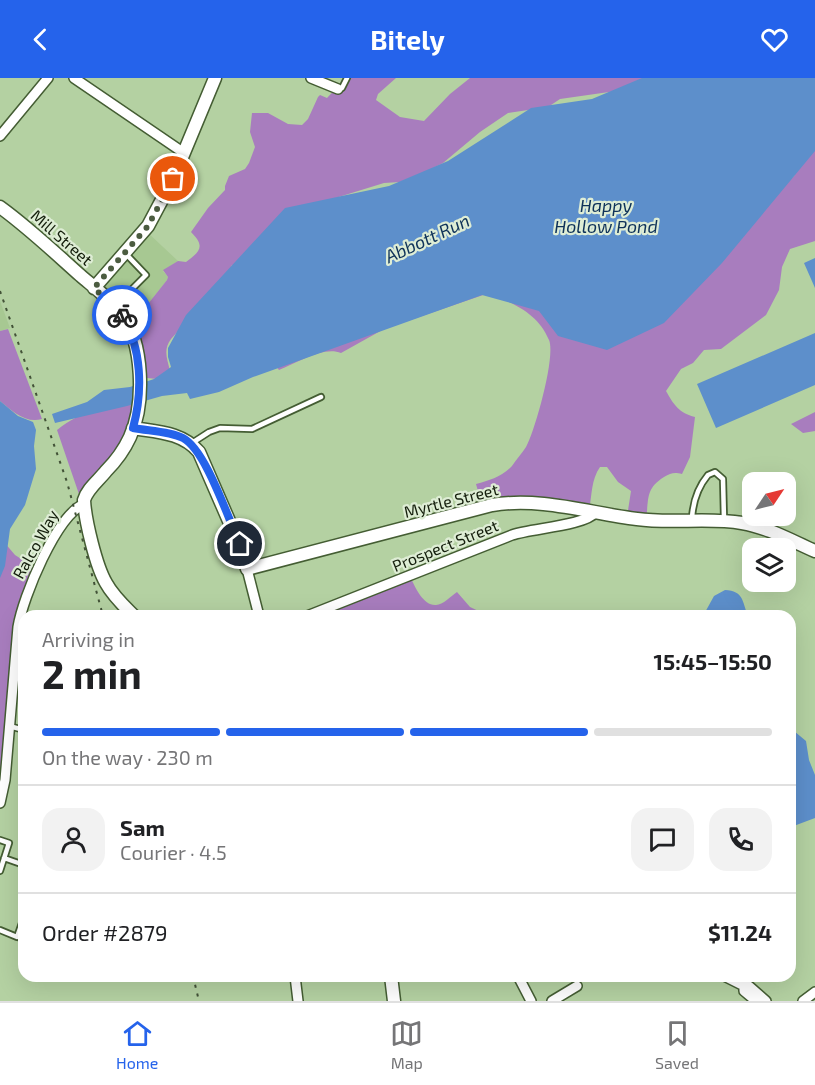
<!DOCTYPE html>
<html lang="en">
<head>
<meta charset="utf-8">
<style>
  :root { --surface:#fff; --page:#f2f2f2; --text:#202124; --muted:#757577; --line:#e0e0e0; --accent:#2563eb }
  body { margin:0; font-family:"Exo 2",sans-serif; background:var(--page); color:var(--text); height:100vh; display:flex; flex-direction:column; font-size:22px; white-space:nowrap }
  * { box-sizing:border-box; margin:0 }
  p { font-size:20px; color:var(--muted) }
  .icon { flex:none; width:33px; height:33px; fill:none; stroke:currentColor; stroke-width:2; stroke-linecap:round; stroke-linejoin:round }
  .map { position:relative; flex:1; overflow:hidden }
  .side { position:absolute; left:18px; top:532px; width:778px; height:372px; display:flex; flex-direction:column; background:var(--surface); border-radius:18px; box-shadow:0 6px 24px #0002 }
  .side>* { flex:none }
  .needle { width:39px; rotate:55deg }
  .fabs { position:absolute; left:742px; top:394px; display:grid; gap:12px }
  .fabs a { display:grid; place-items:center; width:54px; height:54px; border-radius:12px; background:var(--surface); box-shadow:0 6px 24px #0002; font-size:30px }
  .pin { position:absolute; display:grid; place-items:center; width:51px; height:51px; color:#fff; margin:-26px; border:3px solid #fff; border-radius:50%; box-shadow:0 2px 6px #0007 }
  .courier { position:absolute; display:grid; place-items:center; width:60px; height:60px; margin:-30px; border:4px solid #2563eb; border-radius:50%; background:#fff; color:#222; box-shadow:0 2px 8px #0007 }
  .headline em { font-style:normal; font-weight:700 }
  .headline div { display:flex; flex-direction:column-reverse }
  .headline { display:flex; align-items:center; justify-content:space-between; height:102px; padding:0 24px }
  h1 { font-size:39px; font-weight:700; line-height:45px }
  .bar { display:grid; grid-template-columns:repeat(4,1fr); gap:9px 6px; align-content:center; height:72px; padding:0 24px }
  .bar i { height:8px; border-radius:4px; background:var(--line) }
  .bar .active { background:var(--accent) }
  .bar p { grid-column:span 4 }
  .line { display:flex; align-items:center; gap:15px; padding:0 24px; border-top:2px solid var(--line) }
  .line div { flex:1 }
  .round { display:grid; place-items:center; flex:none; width:63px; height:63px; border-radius:18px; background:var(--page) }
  header { display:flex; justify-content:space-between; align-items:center; height:78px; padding:0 24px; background:var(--accent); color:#fff; font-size:27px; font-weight:700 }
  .menu { display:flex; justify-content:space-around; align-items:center; height:84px; border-top:2px solid var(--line); background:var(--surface); font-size:16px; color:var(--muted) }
  .menu a { display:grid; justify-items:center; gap:3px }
  .menu .active { color:var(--accent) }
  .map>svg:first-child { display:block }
</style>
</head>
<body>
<header><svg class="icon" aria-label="back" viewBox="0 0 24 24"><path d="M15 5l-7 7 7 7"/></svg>Bitely<svg class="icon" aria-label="heart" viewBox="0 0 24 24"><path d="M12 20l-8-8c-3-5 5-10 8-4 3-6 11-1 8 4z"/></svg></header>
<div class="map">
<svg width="815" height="923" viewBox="0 0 815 923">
  <rect width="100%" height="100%" fill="#b4d1a2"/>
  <path fill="#a7c892" d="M146,153l32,30 -15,10 5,6 -1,3 -27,34 -17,12 -26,-34z
    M0,223l10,27 -10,3z"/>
  <path fill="#a87dbe" d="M346,0h50l-18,16 -2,6 24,17 24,4 26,-27 20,-16h187l-20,10 -77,11 -12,8 -40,6 -28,19 -37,31 -14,7 -29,12 -16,1 -81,25 -60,52 -12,6v6l-60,67c-8,11 -4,19 -1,32l-13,8 -10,-1 -10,4 -3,-27 -11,-29 17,-12 27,-34 1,-3 -5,-7 15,-9 8,1c15,-11 19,-16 5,-30l17,-24 17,-18v-4l4,-10 16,-7 4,-6 6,-16 -5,-15 2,-19h16l20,11 14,1 6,-6 10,-22 2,-2 7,3z
    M815,58v105l-25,8 -8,18 -3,23 -13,25 -45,34 -17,1 -11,13 -12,6 -15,22c8,14 13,22 29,26l-5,40 -8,17c-8,-2 -11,-1 -18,3 -19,12 -15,22 -18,43l-19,-3 4,-26 -13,-9 -11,-15h-7c-9,13 -8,28 -11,44l-73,-5 -8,5 -3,-5 -22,3 -7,-25c14,-4 25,-7 36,-18 4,-6 10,-13 14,-19 9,-16 30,-91 23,-107 -11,-27 -35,-36 -60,-47l-105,36 -43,24c-18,-7 -44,10 -62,17l-3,-4 21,-11 474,-156 23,-23z
    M8,251l34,90c-16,5 -30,-8 -42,-18v-70z
    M133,324v25l-52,73 -24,-70c27,-21 43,-21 76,-28z
    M815,334v19l-12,2 -12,-9z
    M4,464l11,13 22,14 -19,48 -18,183v-237z
    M411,500c4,10 13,28 25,27 7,0 15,-9 21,-13l13,15 19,9h-164l-1,-2z"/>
  <path fill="#5d8fcb" d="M642,0h173v73l-93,112 -58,60 -57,27 -49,-14 -19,-25 -57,-16 -229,82 -34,15 -29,7 -3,-6 -25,3 -35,10 -72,17 -3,-9 35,-12 17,-12 26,-3 24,-8 17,-12 -3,-10v-9l18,-33 99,-107 104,-22 59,-25 83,-53 61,-9z
    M815,180v30l-11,-25z
    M815,255v52l-99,43 -19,-44z
    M0,323l18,15 15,6 3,8 -2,16 2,23 -11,36 -15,24 -5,37 -5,12z
    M725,512c19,1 17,11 23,26h-45l11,-20z
    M791,645l3,8 12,10 3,19 6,15v43l-24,9z"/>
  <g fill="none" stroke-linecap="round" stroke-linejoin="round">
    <defs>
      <path id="service" d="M339,11l3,-1 5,-10
        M116,227l30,-30 -21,-22
        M192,365l17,-11 11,-4 32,1 69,-32
        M692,440c1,-16 6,-31 16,-43l7,-3 8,7 1,40
        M9,648l15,4
        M0,762l9,3 -9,28
        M4,780l20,7
        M0,852l17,7 7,-20"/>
      <path id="minor" d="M74,0l110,75
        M311,0l27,11
        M0,58l48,-58
        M247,491l12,47
        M307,538l205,-81c21,-7 72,-9 84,-23
        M0,725l5,-23 13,-153c5,-30 38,-111 66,-123
        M295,898l3,25
        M518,898l13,25
        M724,898l20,10
        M552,923l25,-15
        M756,923l-12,-10v-5h5l17,15
        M803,923l12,-9"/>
      <path id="tertiary" d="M0,129c29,21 54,45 81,69 13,11 29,23 40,37 23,30 24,91 9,124 -6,13 -14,24 -24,34 -7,9 -19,18 -22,29 1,20 12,66 22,83 7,13 18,23 28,33
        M94,210l54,-62 25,-47 42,-101
        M133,350c24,4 49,4 66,24l40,92 8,25 245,-64c49,-8 97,8 145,14 35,5 71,-2 105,4 25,4 50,18 73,28
        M391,898l3,25"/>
    </defs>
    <use href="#service" stroke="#445d33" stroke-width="8"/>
    <use href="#minor" stroke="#445d33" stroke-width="12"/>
    <use href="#tertiary" stroke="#445d33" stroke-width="15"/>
    <use href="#service" stroke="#fff" stroke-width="4.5"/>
    <use href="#minor" stroke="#fff" stroke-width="9"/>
    <use href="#tertiary" stroke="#fff" stroke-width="12"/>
    <path stroke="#425237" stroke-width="2" stroke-dasharray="3 6" stroke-linecap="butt" d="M0,213l67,191 36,134
      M193,898l6,25"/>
  </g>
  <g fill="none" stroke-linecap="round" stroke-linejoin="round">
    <path stroke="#4b5c40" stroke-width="6" stroke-dasharray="0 10.8" d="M122,237l-28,-27 54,-62 25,-47"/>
    <path stroke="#2563eb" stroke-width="8" d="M122,237c20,33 21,76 11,113 16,3 36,3 50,10 23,12 45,81 57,106"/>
  </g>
  <g text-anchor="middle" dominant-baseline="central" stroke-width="4.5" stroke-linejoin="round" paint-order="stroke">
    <g font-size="16" fill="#131d0b" stroke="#deedd5">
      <text transform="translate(62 159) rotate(41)">Mill Street</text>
      <text transform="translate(451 422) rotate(-14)">Myrtle Street</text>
      <text transform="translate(35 466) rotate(-61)">Ralco Way</text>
      <text transform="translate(445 467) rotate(-22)">Prospect Street</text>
    </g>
    <g font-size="18" font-style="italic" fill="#0e3259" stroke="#deedd5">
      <text x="606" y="127">Happy<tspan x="606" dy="21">Hollow Pond</tspan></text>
      <text transform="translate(427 160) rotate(-25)">Abbott Run</text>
    </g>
  </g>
</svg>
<div class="fabs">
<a><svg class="needle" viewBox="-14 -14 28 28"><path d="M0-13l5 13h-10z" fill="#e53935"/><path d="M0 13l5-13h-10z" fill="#757577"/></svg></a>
<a><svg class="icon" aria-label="layers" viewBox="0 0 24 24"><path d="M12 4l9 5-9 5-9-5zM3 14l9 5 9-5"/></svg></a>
</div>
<div class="pin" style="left:173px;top:101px;background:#ea580c"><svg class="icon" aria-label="bag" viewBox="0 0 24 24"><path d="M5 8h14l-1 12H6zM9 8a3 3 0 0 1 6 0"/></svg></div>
<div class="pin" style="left:240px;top:466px;background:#1f2937"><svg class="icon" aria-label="home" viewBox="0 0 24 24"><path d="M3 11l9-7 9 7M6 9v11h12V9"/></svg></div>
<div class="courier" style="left:122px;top:237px"><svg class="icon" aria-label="bike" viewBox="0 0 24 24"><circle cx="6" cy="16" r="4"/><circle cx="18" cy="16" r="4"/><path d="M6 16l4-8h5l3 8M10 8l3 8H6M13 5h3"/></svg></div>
<section class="side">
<div class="headline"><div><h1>2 min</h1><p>Arriving in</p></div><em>15:45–15:50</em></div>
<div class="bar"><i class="active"></i><i class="active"></i><i class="active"></i><i></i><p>On the way · 230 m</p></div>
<div class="line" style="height:108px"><a class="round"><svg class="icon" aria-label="person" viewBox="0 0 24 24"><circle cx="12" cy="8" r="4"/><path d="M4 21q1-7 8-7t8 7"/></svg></a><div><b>Sam</b><p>Courier · 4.5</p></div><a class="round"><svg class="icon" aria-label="chat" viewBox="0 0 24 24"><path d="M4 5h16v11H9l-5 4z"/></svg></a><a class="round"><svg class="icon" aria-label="phone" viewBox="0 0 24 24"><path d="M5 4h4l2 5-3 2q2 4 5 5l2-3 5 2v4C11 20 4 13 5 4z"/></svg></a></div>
<div class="line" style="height:78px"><div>Order #2879</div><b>$11.24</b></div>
</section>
</div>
<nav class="menu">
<a class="active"><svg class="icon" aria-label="home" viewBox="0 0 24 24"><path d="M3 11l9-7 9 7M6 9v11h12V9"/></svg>Home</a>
<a><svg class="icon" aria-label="map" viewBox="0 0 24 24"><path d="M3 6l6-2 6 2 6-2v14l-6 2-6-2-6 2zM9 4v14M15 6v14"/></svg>Map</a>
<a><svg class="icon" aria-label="saved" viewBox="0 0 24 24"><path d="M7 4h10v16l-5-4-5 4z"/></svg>Saved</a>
</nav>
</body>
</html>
